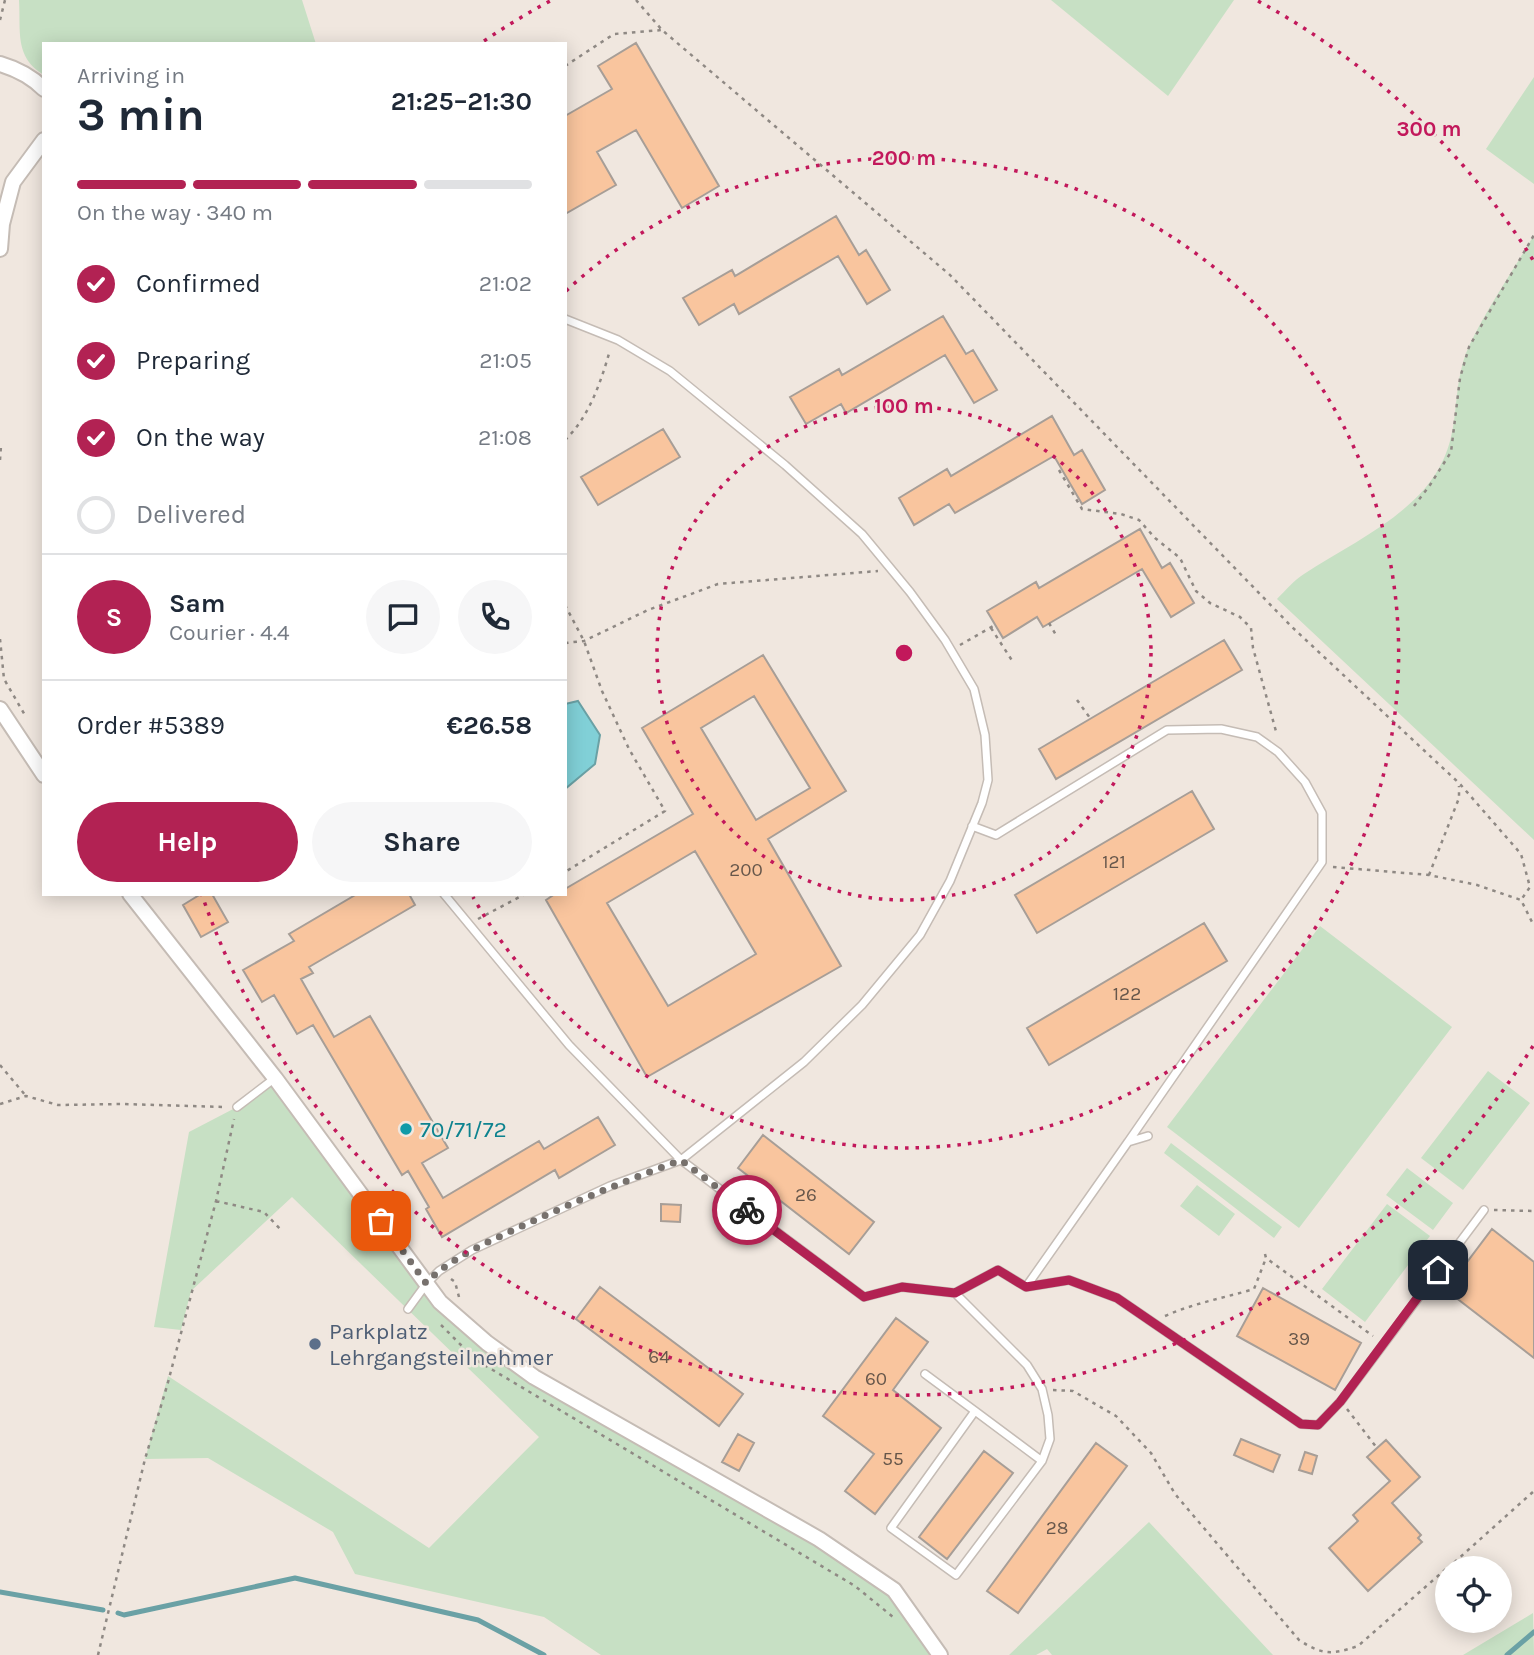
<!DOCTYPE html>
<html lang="en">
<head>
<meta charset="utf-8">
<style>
  :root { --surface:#fff; --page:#f6f6f7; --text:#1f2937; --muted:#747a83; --line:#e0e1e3; --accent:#b22253 }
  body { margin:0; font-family:Karla,sans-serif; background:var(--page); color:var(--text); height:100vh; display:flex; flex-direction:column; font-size:26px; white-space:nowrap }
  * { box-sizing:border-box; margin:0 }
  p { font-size:23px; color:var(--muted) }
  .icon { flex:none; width:38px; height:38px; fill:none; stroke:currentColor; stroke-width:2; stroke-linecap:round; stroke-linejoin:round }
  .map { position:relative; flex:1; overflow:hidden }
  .sheet { position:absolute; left:42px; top:42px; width:525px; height:854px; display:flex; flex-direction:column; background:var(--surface); border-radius:0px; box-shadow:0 4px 18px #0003 }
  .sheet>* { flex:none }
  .tools { position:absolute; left:1435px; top:1556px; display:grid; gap:14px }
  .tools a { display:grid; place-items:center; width:77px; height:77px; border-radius:50%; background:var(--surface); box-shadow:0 4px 18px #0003; font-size:35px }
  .pin { position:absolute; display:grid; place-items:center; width:60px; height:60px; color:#fff; margin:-30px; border-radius:14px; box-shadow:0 4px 10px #0006 }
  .courier { position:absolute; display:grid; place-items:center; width:70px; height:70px; margin:-35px; border:5px solid #b22253; border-radius:50%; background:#fff; color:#222; box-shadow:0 2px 9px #0007 }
  .summary em { font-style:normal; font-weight:700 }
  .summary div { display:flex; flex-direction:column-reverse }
  .summary { display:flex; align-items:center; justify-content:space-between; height:119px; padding:0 35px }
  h1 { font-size:46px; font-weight:700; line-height:52px }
  .bar { display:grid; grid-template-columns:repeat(4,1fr); gap:10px 7px; align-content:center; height:84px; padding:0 35px }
  .bar i { height:9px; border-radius:5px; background:var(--line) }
  .bar .active { background:var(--accent) }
  .bar p { grid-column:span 4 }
  .line { display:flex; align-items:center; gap:18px; padding:0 35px; border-top:2px solid var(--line) }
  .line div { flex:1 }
  .round { display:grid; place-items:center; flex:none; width:74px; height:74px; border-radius:37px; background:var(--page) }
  ol { padding:0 35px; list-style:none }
  li { display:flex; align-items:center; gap:21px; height:77px }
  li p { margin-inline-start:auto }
  li .icon { padding:7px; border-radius:50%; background:var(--accent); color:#fff; stroke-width:4 }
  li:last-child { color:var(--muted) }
  li i { width:38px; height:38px; border:4px solid var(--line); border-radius:50% }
  .primary-button { display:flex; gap:14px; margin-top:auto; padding:14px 35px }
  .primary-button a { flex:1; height:80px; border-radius:42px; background:var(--accent); color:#fff; font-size:28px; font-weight:700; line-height:80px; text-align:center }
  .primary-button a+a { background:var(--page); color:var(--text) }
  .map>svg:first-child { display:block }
</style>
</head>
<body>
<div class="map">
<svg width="1534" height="1655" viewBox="0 0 1534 1655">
  <rect width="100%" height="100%" fill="#f0e7df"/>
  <path fill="#c7e0c4" d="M19,0h283l14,44h-272v31c-30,-18 -23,-43 -25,-75z
    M1051,0h183l-66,96z
    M1534,77v107l-48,-35z
    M1534,235v605l-257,-241c9,-9 17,-19 27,-25 41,-27 90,-49 122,-87 41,-49 21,-91 43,-141 18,-38 44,-75 65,-111z
    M1320,926l132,101 -153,201 -132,-101z
    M1488,1071l42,32 -67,87 -42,-32z
    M275,1078l152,205 60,60 407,247 46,65h-339l-57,-38 -189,-43 -22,-42 -125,-74 -63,1 23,-83 261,172 110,-111 -247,-240 -101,94 -10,39 -27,-3 35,-195 48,-25z
    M1171,1143l111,84 -8,11 -110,-85z
    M1407,1168l46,35 -20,27 -47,-35z
    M1197,1185l38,29 -16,22 -39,-30z
    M1387,1204l43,32 -65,86 -43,-33z
    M1149,1522l124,133h-221l-5,-6 -11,6h-27z
    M1533,1613l1,42h-71z"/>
  <path fill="#81d0d7" stroke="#6aa1a5" stroke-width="2" d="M578,701l22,34 -5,29 -30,25v-85z"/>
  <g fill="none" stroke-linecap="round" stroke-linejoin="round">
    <path stroke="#6aa1a5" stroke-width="5" d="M0,1592l103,18
      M118,1613l6,2 171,-37 183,42 66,35
      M1507,1655l27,-23"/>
  </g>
  <path fill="#f9c59e" stroke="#a79e97" stroke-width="2" fill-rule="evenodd" d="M636,43l83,143 -37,22 -46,-78 -39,22 19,33 -51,29v-98l47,-27 -14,-23z
    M836,216l23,39 7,-5 24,40 -23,14 -29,-48 -99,58 -5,-10 -35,21 -16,-27 49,-28 3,6z
    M943,316l23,38 7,-4 24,40 -23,13 -29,-48 -99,58 -5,-9 -35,20 -16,-27 49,-28 3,6z
    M1052,416l22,39 8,-5 23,40 -23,14 -28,-48 -99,57 -6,-9 -35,21 -15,-27 48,-29 4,7z
    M663,429l17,28 -82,48 -17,-28z
    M1140,529l22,39 8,-5 24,40 -23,14 -29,-48 -99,58 -6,-10 -34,21 -16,-27 49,-29 3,6z
    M1224,640l18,30 -186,109 -17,-30z
    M763,655l83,136 -78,48 73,127 -194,111 -101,-177 9,-6h10v-5l128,-75 -51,-86zM754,696l56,92 -54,32 -55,-92zM695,851l61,103 -88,52 -61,-103z
    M1192,791l22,38 -177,104 -22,-38z
    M201,894h11l16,28 -27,15 -18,-32z
    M357,894h52l6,11 -106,62 4,6 -12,6 33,58 36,-21 78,132 -26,15 21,35 96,-57 5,8 54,-32 17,28 -56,33 -4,-8 -113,67 -16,-28 3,-2 -21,-36 -6,4 -89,-150 -16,9 -23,-39 -12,7 -19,-32 51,-29 -5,-7z
    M1204,923l23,38 -178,104 -22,-37z
    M763,1135l111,87 -25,32 -111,-86z
    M661,1204l20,1 -1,17 -19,-1z
    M1492,1229l42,33v96l-88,-68z
    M600,1287l143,107 -24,32 -143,-107z
    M1263,1288l98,55 -26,47 -98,-54z
    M896,1318l32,24 -35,48 48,38 -66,86 -30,-23 29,-37 -51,-38z
    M738,1434l16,9 -15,28 -17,-9z
    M1241,1439l39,16 -7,17 -39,-17z
    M1386,1440l34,37 -28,26 29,32 -3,3 4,4 -54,49 -39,-43 29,-27 -5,-6 37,-34 -23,-24z
    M1096,1443l31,23 -109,147 -31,-22z
    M984,1451l29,22 -66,86 -28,-22z
    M1305,1452l12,4 -5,18 -13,-4z"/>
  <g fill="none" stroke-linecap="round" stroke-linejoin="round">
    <defs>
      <path id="service" d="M972,826l24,9 171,-105 54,-1 36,8 21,15 27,30 17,31v49l-194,280
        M444,894l125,151 112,115 183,137 38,-10 53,6 72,72 15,24 6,26 2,24 -8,22 -86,114 -65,-47 84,-117 67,50
        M237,1107l38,-29
        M1026,1287l102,-145 20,-6
        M955,1293l43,-23 28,17 43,-7 48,18 184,126 17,1 23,-24 143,-191
        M408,1309l19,-26 12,-12 33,-21 138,-64 71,-26 123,-98 58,-57 58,-70 30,-54 32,-78 6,-23 -3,-45 -11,-46 -29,-49 -35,-48 -48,-58 -77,-69 -115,-94 -52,-31 -53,-21
        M925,1374l50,37"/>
      <path id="minor" d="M0,64c17,5 31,12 44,25
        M0,249l2,-25 11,-42 31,-42
        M0,709l44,66
        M130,894l145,184 165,224 47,41 47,34 285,162 75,51 46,65"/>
    </defs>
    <use href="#service" stroke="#c5bcb5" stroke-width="10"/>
    <use href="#minor" stroke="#c5bcb5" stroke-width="18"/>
    <path stroke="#8f8984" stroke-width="2.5" stroke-dasharray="3.5 5" stroke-linecap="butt" d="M636,0l26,30 288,245 342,352 168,157 61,70 9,33 -9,13
      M0,20l5,-20
      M565,66l49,-32 48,-4
      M565,440c24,-23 36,-58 45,-90
      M0,460l1,-14
      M1059,470l23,39 39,5 18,6 16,18 25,20 16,33 14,12 30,14 11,11 2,20 24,87
      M1414,506l16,-21 21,-33 9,-74 9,-31 65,-112
      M565,605l19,36 18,50 27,58 36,62 -100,61
      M1049,623l7,12
      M991,628l22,34
      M0,639l4,40 22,38
      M565,643l19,-2 64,-31 70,-26 160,-13
      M960,645l35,-20
      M1077,700l13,18
      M1333,867l96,8 48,10 44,15 13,26
      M1429,875l30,-77v-12
      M478,919l47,-25
      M0,1065l26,31
      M0,1104l26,-8 32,9 66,-1 101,3
      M216,1201l48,11 18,19
      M1494,1210l40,1
      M1265,1254l1,4 107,78
      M451,1279l4,3 4,15
      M1165,1316c29,-13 59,-18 89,-27l12,-31
      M441,1325l35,35 379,226 38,31
      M1053,1390l20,1 43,25 35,37 24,41 124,146c23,15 33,15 59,6l89,-78
      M1347,1409l30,39
      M1448,1568l86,-77
      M98,1655l47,-196 22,-73 49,-185 18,-82"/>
    <use href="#service" stroke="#fff" stroke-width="7"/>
    <use href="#minor" stroke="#fff" stroke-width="14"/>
  </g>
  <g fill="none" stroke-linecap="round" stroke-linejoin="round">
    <path stroke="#77716d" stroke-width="7" stroke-dasharray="0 12.6" d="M381,1221l45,62c26,-26 60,-40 92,-55 53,-25 107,-47 163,-68l66,50"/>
    <path stroke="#b22253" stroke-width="9" d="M747,1210l117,87 38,-10 53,6 43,-23 28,17 43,-7 48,18 184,126 17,1 22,-23 98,-132"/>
  </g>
  <g fill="none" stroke="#c2185b" stroke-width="3.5" stroke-dasharray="3.5 7">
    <circle cx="904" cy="653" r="247"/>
    <path d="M566 291A495 495 0 1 1 473 897"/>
    <path d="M1533 1046A742 742 0 0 1 202 895M484 41A742 742 0 0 1 550 1M1258 1A742 742 0 0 1 1533 260"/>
  </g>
  <circle fill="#0f9aa8" stroke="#f0e7df" stroke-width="2.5" cx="406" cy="1129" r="7"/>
  <circle fill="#5c6f8a" stroke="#f0e7df" stroke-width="2.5" cx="315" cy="1344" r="7"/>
  <g text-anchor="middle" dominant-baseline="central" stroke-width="5" stroke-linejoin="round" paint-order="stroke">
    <g font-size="19" fill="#67574b">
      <text x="1114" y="862">121</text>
      <text x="746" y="870">200</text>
      <text x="1127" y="994">122</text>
      <text x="806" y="1195">26</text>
      <text x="1299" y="1339">39</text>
      <text x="659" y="1357">64</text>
      <text x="876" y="1379">60</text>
      <text x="893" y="1459">55</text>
      <text x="1057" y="1528">28</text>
    </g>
    <g font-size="23" fill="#0d838f" stroke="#f0e7df" text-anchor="start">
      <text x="420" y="1129">70/71/72</text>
    </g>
    <g font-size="23" fill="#4e5e75" stroke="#f0e7df" text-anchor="start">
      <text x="329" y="1331">Parkplatz<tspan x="329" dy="26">Lehrgangsteilnehmer</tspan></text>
    </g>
  </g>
  <circle cx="904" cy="653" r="10" fill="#c2185b" stroke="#f0e7df" stroke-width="3.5"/>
  <g font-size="21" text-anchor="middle" font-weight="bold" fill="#c2185b" stroke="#f0e7df" stroke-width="5" stroke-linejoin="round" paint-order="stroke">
    <text x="1429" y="136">300 m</text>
    <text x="904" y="165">200 m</text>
    <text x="904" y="413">100 m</text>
  </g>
</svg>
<div class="tools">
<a><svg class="icon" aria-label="locate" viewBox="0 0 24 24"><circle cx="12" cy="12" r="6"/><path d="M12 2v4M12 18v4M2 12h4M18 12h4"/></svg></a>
</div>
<div class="pin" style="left:381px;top:1221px;background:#ea580c"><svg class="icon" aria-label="bag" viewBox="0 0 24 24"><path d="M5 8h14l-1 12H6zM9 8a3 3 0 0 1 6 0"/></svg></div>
<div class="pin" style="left:1438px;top:1270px;background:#1f2937"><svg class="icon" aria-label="home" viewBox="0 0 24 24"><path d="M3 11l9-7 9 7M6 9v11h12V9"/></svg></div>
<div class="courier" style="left:747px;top:1210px"><svg class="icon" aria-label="bike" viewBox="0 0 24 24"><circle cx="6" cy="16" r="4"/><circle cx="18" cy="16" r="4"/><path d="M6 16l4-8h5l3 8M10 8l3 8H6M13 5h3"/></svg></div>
<section class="sheet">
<div class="summary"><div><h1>3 min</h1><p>Arriving in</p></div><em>21:25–21:30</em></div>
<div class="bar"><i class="active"></i><i class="active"></i><i class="active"></i><i></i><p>On the way · 340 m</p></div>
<ol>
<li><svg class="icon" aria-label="check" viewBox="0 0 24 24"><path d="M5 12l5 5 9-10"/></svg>Confirmed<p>21:02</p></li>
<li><svg class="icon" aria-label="check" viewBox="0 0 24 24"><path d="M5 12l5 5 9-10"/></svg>Preparing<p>21:05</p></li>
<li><svg class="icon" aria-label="check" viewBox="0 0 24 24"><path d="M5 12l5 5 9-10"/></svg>On the way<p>21:08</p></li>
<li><i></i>Delivered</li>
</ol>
<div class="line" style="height:126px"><b class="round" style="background:var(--accent);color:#fff">S</b><div><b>Sam</b><p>Courier · 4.4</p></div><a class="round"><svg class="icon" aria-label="chat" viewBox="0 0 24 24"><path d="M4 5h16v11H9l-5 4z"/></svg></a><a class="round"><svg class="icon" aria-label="phone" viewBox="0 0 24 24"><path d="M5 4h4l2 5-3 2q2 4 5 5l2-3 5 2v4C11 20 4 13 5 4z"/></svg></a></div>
<div class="line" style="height:91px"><div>Order #5389</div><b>€26.58</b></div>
<div class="primary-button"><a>Help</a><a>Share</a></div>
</section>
</div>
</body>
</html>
